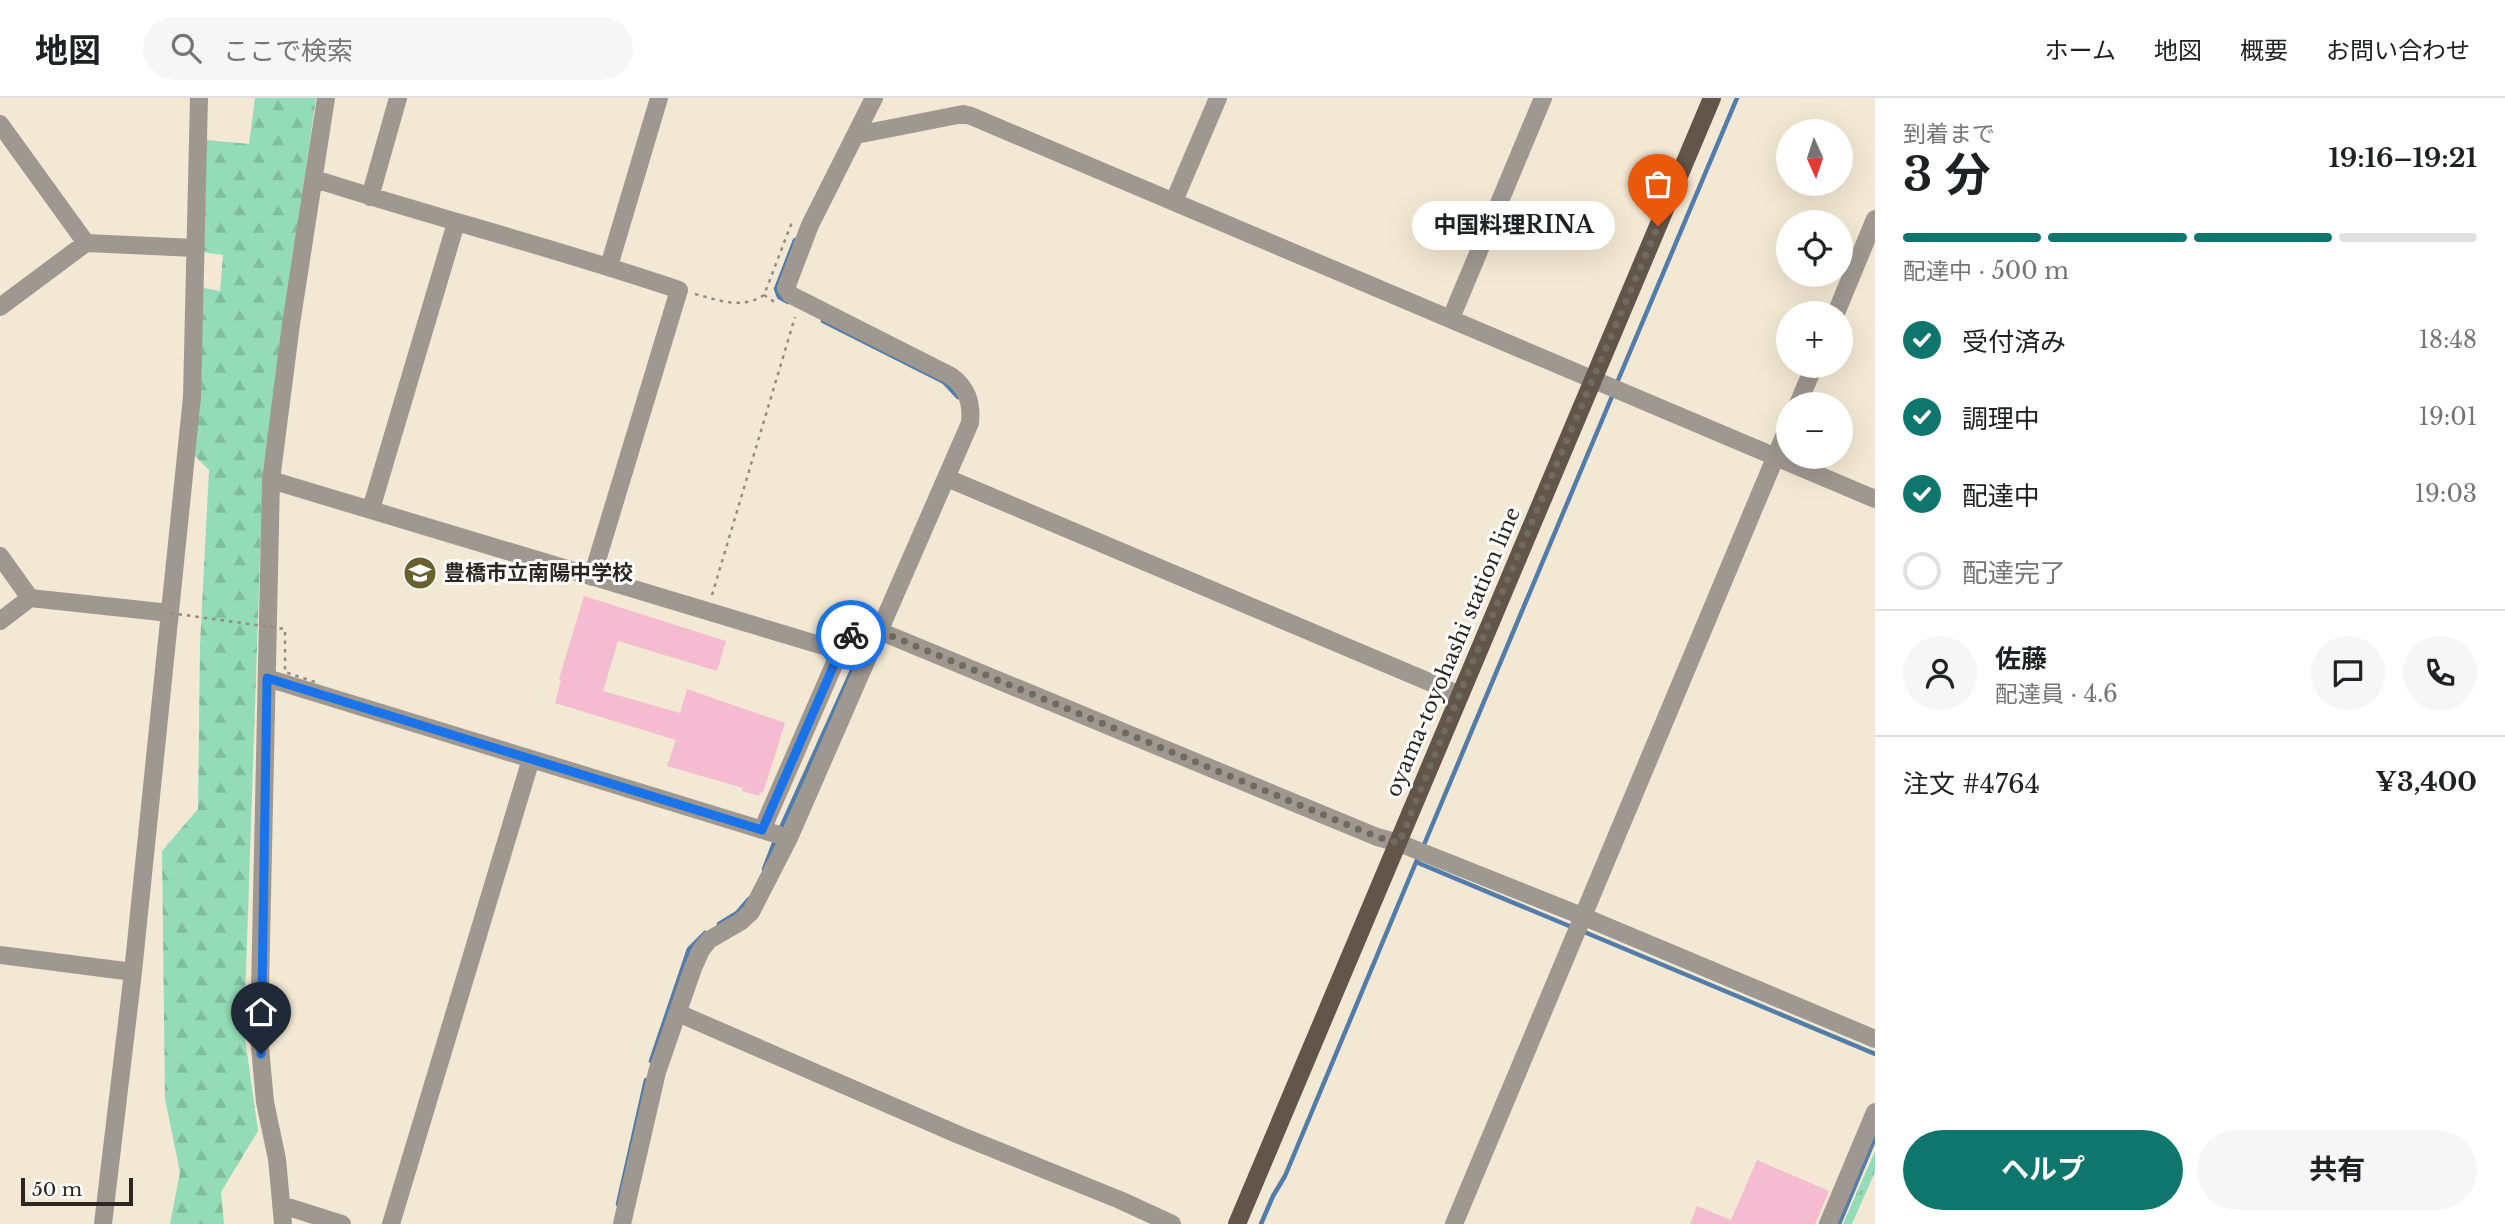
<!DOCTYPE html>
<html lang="ja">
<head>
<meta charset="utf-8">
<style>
  :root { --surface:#fff; --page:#f6f6f6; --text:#202124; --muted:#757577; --line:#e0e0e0; --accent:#0f766e }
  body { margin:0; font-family:"Libre Baskerville","Noto Sans JP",serif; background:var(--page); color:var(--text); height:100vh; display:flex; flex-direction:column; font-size:26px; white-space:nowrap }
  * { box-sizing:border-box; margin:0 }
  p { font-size:23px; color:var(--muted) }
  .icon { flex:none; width:38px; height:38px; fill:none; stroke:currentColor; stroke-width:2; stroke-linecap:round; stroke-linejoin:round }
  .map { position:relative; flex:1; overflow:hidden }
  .sheet { display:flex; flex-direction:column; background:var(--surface); width:630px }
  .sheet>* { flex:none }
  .needle { width:46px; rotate:177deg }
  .buttons { position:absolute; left:1776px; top:21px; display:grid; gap:14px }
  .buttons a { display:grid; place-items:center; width:77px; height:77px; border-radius:50%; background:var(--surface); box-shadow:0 7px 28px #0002; font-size:35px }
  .scale { position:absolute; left:21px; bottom:18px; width:112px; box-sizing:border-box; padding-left:7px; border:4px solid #2b261f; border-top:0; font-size:19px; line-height:24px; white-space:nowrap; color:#2b261f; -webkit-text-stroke:5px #fff; paint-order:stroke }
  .pin { position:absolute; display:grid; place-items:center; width:60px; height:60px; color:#fff; margin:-72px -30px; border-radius:50% 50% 50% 0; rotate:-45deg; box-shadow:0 0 7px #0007 }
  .pin .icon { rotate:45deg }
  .courier { position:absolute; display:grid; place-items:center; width:70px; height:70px; margin:-35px; border:5px solid #1a73e8; border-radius:50%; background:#fff; color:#222; box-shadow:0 2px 9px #0007 }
  .bubble { position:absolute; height:49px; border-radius:24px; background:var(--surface); box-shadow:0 7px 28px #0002; font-size:23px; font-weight:700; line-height:49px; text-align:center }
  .head em { font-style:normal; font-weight:700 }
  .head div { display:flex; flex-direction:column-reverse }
  .head { display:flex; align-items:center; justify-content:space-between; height:119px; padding:0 28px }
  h1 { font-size:46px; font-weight:700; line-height:52px }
  .bar { display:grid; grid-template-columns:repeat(4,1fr); gap:10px 7px; align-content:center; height:84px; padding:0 28px }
  .bar i { height:9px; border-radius:5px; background:var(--line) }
  .bar .active { background:var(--accent) }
  .bar p { grid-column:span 4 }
  .line { display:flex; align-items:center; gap:18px; padding:0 28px; border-top:2px solid var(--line) }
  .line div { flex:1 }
  .round { display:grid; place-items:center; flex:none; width:74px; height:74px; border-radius:37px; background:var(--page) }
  ol { padding:0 28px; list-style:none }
  li { display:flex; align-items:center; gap:21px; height:77px }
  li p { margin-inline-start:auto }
  li .icon { padding:7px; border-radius:50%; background:var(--accent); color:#fff; stroke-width:4 }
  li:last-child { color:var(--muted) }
  li i { width:38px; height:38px; border:4px solid var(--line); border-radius:50% }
  .action { display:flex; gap:14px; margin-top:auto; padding:14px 28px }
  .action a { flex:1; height:80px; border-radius:42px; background:var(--accent); color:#fff; font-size:28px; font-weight:700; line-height:80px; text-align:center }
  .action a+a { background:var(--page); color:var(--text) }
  header { display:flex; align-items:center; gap:42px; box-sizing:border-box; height:98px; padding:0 35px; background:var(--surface); border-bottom:2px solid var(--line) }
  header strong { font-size:33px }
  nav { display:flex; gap:38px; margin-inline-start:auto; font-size:24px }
  .search { width:490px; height:63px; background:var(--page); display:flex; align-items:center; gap:18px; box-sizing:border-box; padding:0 24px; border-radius:38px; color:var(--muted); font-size:26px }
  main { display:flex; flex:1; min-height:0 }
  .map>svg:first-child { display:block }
</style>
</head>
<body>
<header>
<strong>地図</strong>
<div class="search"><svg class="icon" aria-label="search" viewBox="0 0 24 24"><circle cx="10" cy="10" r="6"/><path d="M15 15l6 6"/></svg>ここで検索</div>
<nav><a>ホーム</a><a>地図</a><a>概要</a><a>お問い合わせ</a></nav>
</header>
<main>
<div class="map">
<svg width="1875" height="1126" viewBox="0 0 1875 1126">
  <defs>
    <pattern id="grass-tufts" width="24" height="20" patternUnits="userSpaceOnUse" patternTransform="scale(1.75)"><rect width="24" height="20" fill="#94dcb8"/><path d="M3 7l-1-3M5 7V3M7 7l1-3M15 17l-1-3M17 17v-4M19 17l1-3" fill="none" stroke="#80bd9e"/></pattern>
    <pattern id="forest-firs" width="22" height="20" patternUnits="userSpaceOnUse" patternTransform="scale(1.75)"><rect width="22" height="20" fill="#94dcb8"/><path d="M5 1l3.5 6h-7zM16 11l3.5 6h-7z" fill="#80bd9e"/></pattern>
  </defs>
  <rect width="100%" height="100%" fill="#f3e8d3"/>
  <path fill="url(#grass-tufts)" d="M1875,1053v21l-23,52h-9z"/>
  <path fill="url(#forest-firs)" d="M255,0h61l-53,373 -19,560 14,100 -37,61 3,32h-54l10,-52 -15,-73 -3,-248 36,-42 2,-164 9,-175 -16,-16 5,-167 22,4 3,-36 -21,-3 4,-112 43,4z"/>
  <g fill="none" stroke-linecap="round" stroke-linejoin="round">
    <path stroke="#527ca9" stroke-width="4.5" d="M788,204l-9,-5 -3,-8 19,-49
      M823,223l121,61 14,15
      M1616,287l121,-287
      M780,732l87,-193
      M1423,749l190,-453
      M1416,764l158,66
      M764,771l12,-31
      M719,826l18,-11 12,-14
      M1582,833l293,123
      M651,963l38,-112 16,-16
      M618,1106l28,-124
      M1261,1126l12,-28 12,-20 134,-321
      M1839,1126l36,-86"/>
  </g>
  <path fill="#f4bbd1" d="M584,498l142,45 -9,30 -99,-30 -15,50 77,22 7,-24 98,34 -22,70 -3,-1 -1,4 -17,-5 1,-3 -76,-22 9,-26 -121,-37 6,-23 -2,-1z
    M1757,1062l72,31 -14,33h-125l7,-18 34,14z"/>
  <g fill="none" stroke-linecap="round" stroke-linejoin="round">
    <path stroke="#948c7e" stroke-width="2.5" stroke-dasharray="3.5 5" stroke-linecap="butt" d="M695,196c24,6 46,16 69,1l28,-73
      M764,197l12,8
      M712,497l83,-278"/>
    <path stroke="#9f9891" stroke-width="18" d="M0,26l86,119
      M856,37l107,-21 8,2 904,383
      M315,81c121,39 244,70 364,111l-87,287
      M370,99l28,-99
      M1174,103l44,-103
      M609,168l50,-168
      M0,209l86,-64 109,5
      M1836,215l39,-94
      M1451,220l92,-220
      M1798,306l16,-38
      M947,380l513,217
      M271,382l569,171 20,-28 517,214 22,6 183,73 293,123
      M371,411l85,-286
      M0,458l30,42
      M0,523l30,-23 140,15
      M267,580l522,160
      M762,732l78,-179
      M0,857l133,17
      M678,915l281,122 161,65 52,24
      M282,1107l60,19
      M103,1126l30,-252 59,-575 7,-299
      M283,1126l-6,-65 -12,-57 -6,-66 12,-556 20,-156 35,-226
      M391,1126l140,-465
      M622,1126l35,-152 36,-104 8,-18 8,-10 31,-18 11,-10 38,-74 181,-415c2,-21 -3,-35 -19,-47l-160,-81 -5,-7 24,-63 64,-127
      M1454,1126l334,-797
      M1828,1126l47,-112"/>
    <path stroke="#62564a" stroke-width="18" d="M1237,1126l475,-1126"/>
    <path stroke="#948c7e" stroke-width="2.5" stroke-dasharray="3.5 5" stroke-linecap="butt" d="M170,515l115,16v43l33,11"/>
  </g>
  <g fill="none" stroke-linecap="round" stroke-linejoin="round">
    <path stroke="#716a5e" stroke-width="7" stroke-dasharray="0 12.6" d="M851,537l9,-12 517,214 22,6 77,-189 182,-428"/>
    <path stroke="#1a73e8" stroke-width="9" d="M261,956l6,-376 495,152 78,-179 11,-16"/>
  </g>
  <defs>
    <symbol id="school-disc" viewBox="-11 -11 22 22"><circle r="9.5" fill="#68602d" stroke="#fff"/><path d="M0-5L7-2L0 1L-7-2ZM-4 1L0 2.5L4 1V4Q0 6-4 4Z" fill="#fff"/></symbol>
  </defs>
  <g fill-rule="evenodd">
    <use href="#school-disc" x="401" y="456" width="38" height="38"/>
  </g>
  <g text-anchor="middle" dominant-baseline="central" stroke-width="6" stroke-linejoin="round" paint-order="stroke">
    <g font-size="21" font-weight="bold" fill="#2b261f" stroke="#fff" text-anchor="start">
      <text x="444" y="475">豊橋市立南陽中学校</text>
    </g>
    <g font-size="21" fill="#2b261f" stroke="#fff">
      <text transform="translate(1453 554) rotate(-67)">oyama-toyohashi station line</text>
    </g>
  </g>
</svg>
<div class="buttons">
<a><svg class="needle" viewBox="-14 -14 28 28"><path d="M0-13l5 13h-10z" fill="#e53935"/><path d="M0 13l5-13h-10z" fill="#757577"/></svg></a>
<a><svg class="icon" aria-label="locate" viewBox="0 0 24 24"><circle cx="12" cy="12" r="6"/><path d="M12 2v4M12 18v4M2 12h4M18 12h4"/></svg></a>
<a>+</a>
<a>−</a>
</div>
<div class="scale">50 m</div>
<div class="pin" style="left:1658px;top:128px;background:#ea580c"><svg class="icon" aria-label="bag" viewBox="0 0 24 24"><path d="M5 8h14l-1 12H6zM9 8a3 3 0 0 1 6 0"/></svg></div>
<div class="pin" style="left:261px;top:956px;background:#1f2937"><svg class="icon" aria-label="home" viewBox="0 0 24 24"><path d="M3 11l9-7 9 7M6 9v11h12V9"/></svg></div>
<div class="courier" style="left:851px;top:537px"><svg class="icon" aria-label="bike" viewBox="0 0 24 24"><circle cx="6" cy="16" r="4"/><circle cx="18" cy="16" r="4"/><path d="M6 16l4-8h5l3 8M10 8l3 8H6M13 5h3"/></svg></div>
<div class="bubble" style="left:1412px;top:103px;width:203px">中国料理RINA</div>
</div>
<section class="sheet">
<div class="head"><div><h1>3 分</h1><p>到着まで</p></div><em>19:16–19:21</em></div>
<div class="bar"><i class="active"></i><i class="active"></i><i class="active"></i><i></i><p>配達中 · 500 m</p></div>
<ol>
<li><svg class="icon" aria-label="check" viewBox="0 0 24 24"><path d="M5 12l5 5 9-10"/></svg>受付済み<p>18:48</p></li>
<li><svg class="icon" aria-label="check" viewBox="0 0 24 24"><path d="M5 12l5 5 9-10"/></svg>調理中<p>19:01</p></li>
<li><svg class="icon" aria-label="check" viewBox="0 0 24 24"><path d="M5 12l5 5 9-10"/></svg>配達中<p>19:03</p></li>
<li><i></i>配達完了</li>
</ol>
<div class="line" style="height:126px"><a class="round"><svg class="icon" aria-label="person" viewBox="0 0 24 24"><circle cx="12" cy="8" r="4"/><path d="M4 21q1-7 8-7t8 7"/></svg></a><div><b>佐藤</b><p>配達員 · 4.6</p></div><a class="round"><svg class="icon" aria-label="chat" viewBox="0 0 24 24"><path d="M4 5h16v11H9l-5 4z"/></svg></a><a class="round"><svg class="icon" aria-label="phone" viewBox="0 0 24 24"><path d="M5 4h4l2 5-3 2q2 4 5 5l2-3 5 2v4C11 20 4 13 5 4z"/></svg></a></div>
<div class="line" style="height:91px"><div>注文 #4764</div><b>¥3,400</b></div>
<div class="action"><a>ヘルプ</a><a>共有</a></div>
</section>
</main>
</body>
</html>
